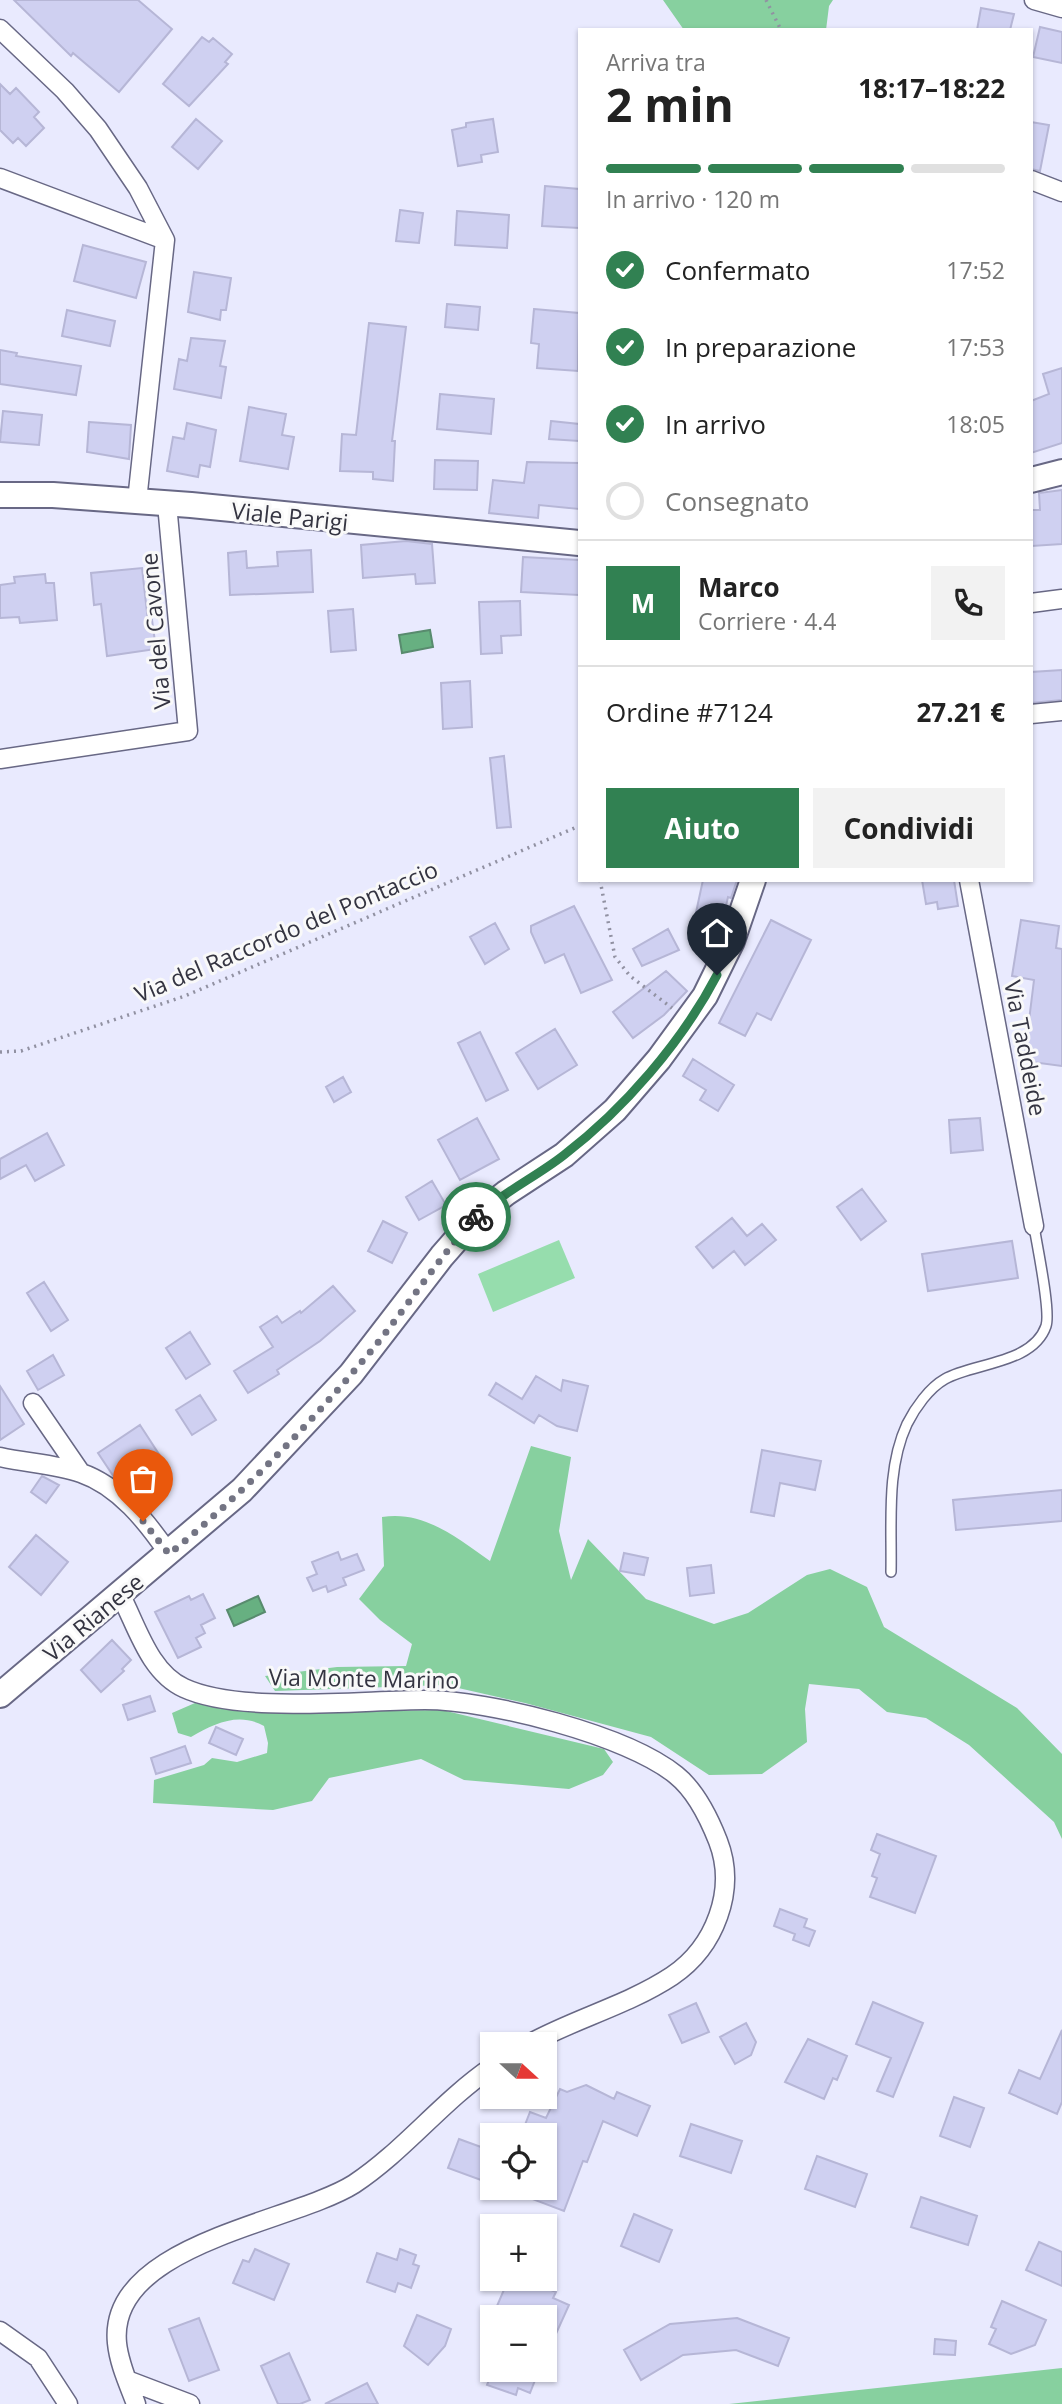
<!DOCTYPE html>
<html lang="it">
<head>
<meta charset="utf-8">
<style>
  :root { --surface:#fff; --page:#f2f2f2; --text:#222; --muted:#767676; --line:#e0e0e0; --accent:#318152 }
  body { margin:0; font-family:"Open Sans",sans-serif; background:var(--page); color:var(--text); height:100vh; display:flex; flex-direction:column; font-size:26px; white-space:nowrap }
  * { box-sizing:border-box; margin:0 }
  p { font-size:23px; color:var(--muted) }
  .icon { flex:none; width:38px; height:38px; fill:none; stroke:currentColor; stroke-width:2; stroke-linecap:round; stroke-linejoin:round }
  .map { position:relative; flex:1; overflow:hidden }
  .side { position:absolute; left:578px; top:28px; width:455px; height:854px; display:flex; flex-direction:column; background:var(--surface); border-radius:0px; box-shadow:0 2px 5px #0004 }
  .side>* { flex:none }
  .needle { width:46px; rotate:111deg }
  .tools { position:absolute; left:480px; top:2032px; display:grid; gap:14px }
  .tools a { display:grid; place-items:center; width:77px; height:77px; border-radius:0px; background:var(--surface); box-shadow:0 2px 5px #0004; font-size:35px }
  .pin { position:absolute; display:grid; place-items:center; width:60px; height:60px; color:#fff; margin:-72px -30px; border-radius:50% 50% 50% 0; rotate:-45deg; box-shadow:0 0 7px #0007 }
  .pin .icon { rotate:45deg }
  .courier { position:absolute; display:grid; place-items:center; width:70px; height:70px; margin:-35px; border:5px solid #318152; border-radius:50%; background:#fff; color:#222; box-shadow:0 2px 9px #0007 }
  .overview em { font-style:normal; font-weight:700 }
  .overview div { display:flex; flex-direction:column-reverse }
  .overview { display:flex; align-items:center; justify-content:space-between; height:119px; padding:0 28px }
  h1 { font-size:46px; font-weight:700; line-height:52px }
  .bar { display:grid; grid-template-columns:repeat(4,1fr); gap:10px 7px; align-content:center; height:84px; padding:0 28px }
  .bar i { height:9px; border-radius:5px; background:var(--line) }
  .bar .selected { background:var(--accent) }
  .bar p { grid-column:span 4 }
  .line { display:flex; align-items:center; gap:18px; padding:0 28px; border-top:2px solid var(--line) }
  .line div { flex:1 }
  .round { display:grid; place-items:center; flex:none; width:74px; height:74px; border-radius:0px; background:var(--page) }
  ol { padding:0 28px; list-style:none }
  li { display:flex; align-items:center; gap:21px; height:77px }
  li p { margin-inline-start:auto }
  li .icon { padding:7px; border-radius:50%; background:var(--accent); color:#fff; stroke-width:4 }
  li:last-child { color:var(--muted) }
  li i { width:38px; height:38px; border:4px solid var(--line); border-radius:50% }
  .action { display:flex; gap:14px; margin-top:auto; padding:14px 28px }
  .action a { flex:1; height:80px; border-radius:0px; background:var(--accent); color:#fff; font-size:28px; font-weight:700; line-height:80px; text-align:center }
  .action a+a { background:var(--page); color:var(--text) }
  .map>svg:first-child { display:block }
</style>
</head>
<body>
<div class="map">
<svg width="1062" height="2404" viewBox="0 0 1062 2404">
  <rect width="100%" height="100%" fill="#e9eafe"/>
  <path fill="#96ddad" d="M559,1240l16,38 -82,34 -15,-38z"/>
  <path fill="#87d09f" d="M663,0h170l-4,6 -3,24h-142z
    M531,1446l40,11 -12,74 12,49 17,-41 58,60 68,25 34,-11 59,-38 23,-6 37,18 17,40 133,81 45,46v85l-8,-17 -85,-77 -43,-27 -39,-6 -28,-23 -50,-5 -4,25 2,33 -45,32 -53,1 -58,-38 -126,-34 -80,-18 -170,6 -10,-15 72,-9 69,-1 6,-22 -32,-24 -21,-21 25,-33 -2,-49c43,-7 76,22 108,44z
    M195,1703l103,9 144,-2 162,39 9,13 -10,13 -34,14 -105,-9 -43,-21 -92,19 -17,23 -39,9 -120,-7 1,-23 50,-15 8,-7 25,4 30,-9 1,-10 -4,-17c-25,-14 -49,-3 -73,11l-13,-4 -6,-20z
    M1062,2368v36h-333z"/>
  <path fill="#67b081" stroke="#588b6e" stroke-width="2" d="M430,630l3,17 -31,6 -3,-18z
    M258,1596l7,16 -31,14 -7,-16z"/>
  <path fill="#cfd0f1" stroke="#b6b6d6" stroke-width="2" d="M14,0h124l34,29 -53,63 -46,-39 -2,3z
    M981,8l33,6 -4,16h-33z
    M1040,27l22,5v31l-29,-6z
    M202,37l7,5 4,-4 19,16 -7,8 3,2 -39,42 -26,-22z
    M0,84l10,10 6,-6 23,24 -5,5 10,11 -18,18 -8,-8 -5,5 -13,-13z
    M196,119l26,22 -24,28 -26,-22z
    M493,119l5,33 -17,3 1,7 -24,4 -6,-36 14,-3v-4z
    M1031,122l18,3 -9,46 -9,-2z
    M545,186l34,3v39l-37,-2z
    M400,210l23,3 -4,30 -23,-2z
    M457,211l52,4 -2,33 -52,-3z
    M83,245l63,17 -10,36 -62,-17z
    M194,272l37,6 -5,32h-5l-1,10 -32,-8z
    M447,304l33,3 -2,23 -33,-3z
    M534,309l45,4 -1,58 -41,-3 2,-24 -8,-1z
    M67,310l48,11 -5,25 -48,-10z
    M369,323l37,4 -14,114h3l-2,40 -20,-2v-7l-33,-1 2,-37 14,1z
    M191,338l34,3 -5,25 6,1 -5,31 -47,-9 5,-30 8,2z
    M0,350l17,3 -1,3 65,10 -5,29 -76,-11z
    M1062,368v75l-31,10v-52l18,-7 -6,-20z
    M440,394l54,5 -3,35 -54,-5z
    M249,407l37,7 -4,21 12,2 -6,32 -48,-8z
    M3,411l39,4 -3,30 -39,-3z
    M551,421l28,3v17l-30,-2z
    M89,422l42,3 -2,34 -42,-7z
    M187,423l29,7 -6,37 -10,-2 -2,12 -31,-6 6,-34 11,2z
    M435,460l43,1 -1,29 -43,-1z
    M527,462l52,1v46l-40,-4 -1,13 -49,-5 4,-33 31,3z
    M1062,490v54l-30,2 -1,-36h9l-1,-17z
    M406,541l26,3 3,39 -19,1 -1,-10 -52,4 -2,-33z
    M311,550l2,42 -83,3 -2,-42 18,-2 1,17 31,-2 -1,-14z
    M523,557l56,3v35l-58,-3z
    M142,568l6,53 4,-1 4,29 -49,7 -6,-52 -7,1 -3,-32z
    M45,574l1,9h8l3,37 -37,3 -1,-6 -19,1v-33l15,-2 -1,-6z
    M520,601l1,34 -20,1 1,17 -21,1 -2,-52z
    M353,609l3,41 -25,2 -3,-41z
    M1062,670v30l-31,3v-31z
    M470,681l2,46 -29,2 -2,-46z
    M504,756l7,71 -14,1 -7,-70z
    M703,880h34l-6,18 -3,-1 -6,26 -27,-6z
    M922,880h32l4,26 -20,3 -1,-7 -11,2z
    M574,906l38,74 -31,13 -17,-39 -19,9 -14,-31v-6z
    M771,920l40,20 -40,80 -14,-7 -12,23 -26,-13z
    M1021,920l38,6 -3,22 6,1v117l-38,-5 10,-81 -22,-4z
    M495,923l14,26 -24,15 -15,-27z
    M668,929l11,21 -37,16 -9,-17z
    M666,971l21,20 -23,24 -31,23 -20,-26z
    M555,1029l22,36 -39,24 -22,-36z
    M480,1032l28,58 -22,11 -28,-58z
    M693,1059l41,26 -16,26 -18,-11 6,-10 -23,-14z
    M343,1077l8,15 -17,10 -8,-15z
    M477,1118l22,41 -39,21 -22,-40z
    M980,1118l3,32 -32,3 -2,-33z
    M47,1133l17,32 -29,16 -9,-16 -26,14v-20z
    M432,1181l14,24 -27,15 -13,-23z
    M862,1189l24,32 -25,19 -24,-33z
    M732,1218l15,18 15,-12 14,16 -31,25 -11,-14 -21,17 -17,-21z
    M383,1221l24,12 -15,30 -24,-12z
    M1012,1241l6,37 -90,13 -6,-37z
    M44,1282l24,38 -17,11 -24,-38z
    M333,1286l22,25 -35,30 -43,29 2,4 -31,19 -14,-22 39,-24 -13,-20 17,-11 5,7 18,-12 1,2z
    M190,1332l20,32 -24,15 -20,-31z
    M53,1355l11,20 -26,15 -11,-19z
    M536,1376l25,15 2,-11 25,6 -11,45 -20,-5 -18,-11 -5,8 -45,-28 7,-12 26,16z
    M0,1386l24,38 -24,16z
    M200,1395l16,25 -24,15 -16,-25z
    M140,1425l26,40 -40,22 -12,-10 -16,-24z
    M762,1450l59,11 -6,29 -35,-7 -6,33 -23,-4z
    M42,1476l17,9 -13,18 -15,-11z
    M1062,1490v31l-106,9 -3,-30z
    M36,1535l32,27 -27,33 -32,-28z
    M338,1552l3,8 16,-6 7,16 -21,8 3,7 -18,7 -2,-6 -13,5 -6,-13 10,-4 -5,-12z
    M624,1553l24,5 -4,17 -24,-4z
    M711,1565l3,28 -24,3 -3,-28z
    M203,1594l12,24 -14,7 4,8 -9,5 5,9 -23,11 -23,-46 34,-16 2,4z
    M112,1640l19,20 -9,9 2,2 -23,21 -20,-22z
    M150,1696l5,15 -27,9 -5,-15z
    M216,1727l27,12 -7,16 -27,-12z
    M185,1746l6,17 -35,11 -5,-16z
    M877,1834l59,22 -21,57 -45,-16 7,-19 -5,-2 8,-22 -9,-4z
    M780,1909l27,10 -3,8 11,4 -6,15 -16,-6 2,-6 -21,-8z
    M873,2002l50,21 -30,74 -16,-6 14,-33 -35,-14z
    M696,2003l13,29 -27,11 -13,-28z
    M746,2023l10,19 -5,13 -16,9 -15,-27z
    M1062,2030v72l-5,12 -48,-21 10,-23 21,9z
    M808,2039l39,17 -10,24 -4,-2 -9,21 -39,-17z
    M586,2085l28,14 3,-7 33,14 -13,30 -34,-15 -16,41 -4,-1 -19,50 -58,-22 38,-1v-53h-23l9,-23 16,6 14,-29 7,3z
    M954,2097l30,11 -14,39 -30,-11z
    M691,2124l51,17 -11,32 -51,-17z
    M459,2139l33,12v33l-44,-16z
    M817,2156l50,18 -12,33 -50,-18z
    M921,2197l56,19 -9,29 -57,-18z
    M634,2214l38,16 -13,32 -38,-16z
    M1039,2242l23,10v34l-36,-16z
    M255,2249l34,15 -15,36 -41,-17 10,-23 6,2z
    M400,2249l16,6 -3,9 6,2 -8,22 -13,-5 -3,9 -28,-10 10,-29 20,7z
    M509,2278h14l33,14 -3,6 16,7 -14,31 -11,-4v-15h-41l-9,-4z
    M1002,2301l44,19 -11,25 -24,9 -22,-10 7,-15 -5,-2z
    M417,2315l34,14 -6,17 -17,19 -24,-19z
    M199,2318l20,52 -30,11 -20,-52z
    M737,2318l52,20 -11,28 -42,-16 -53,5 -42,25 -17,-30 46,-26z
    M935,2339l21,2 -1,14 -21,-1z
    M289,2353l21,47 -10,4h-22l-17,-38z
    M493,2370h46l-9,23 -12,-5 -2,7 -29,-10z
    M367,2383l11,21h-53z"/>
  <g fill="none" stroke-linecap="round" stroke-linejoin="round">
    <defs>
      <path id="lane" d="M891,1572c1,-49 -5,-103 16,-148 8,-16 22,-36 38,-45 28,-16 88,-15 101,-53 5,-15 -9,-80 -12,-100"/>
      <path id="street" d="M1034,0l28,8
        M0,29l65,62 33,38 40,59 27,52 -28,261
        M0,178l165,62
        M1031,180l31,12
        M1031,603l31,-4
        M1031,714l31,-3
        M0,759l188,-28 -21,-227
        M969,880l65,346
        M33,1403l48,70
        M0,1457c26,6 56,7 81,16 38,13 66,49 88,81
        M120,1594c17,32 29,78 64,94 56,26 177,12 241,12 64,0 202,35 251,75 20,16 33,43 42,66 19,49 -3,106 -46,135 -44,29 -98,43 -143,68
        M0,2331l38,27 30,46
        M127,2380l63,24
        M136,2404c-7,-19 -17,-40 -19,-61 -10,-99 175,-120 237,-159 50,-33 88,-83 138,-117"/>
      <path id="secondary" d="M1031,480l31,-8
        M0,495h53l138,10 388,38
        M0,1695l242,-205 109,-116 91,-118 36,-41 28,-22 58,-38 51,-45 44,-51 46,-63 27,-55 21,-61"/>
    </defs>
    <use href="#lane" stroke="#686885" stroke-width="12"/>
    <use href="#street" stroke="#686885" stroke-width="21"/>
    <use href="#secondary" stroke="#686885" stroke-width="28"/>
    <path stroke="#9191a2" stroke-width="3.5" stroke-dasharray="2 5" stroke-linecap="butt" d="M766,0l15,30
      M600,880l15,77 15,19 42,32
      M0,1052l21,-1 164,-55 394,-170"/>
    <use href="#lane" stroke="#fff" stroke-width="9"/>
    <use href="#street" stroke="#fff" stroke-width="18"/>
    <use href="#secondary" stroke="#fff" stroke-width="24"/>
  </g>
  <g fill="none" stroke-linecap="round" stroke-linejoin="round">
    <path stroke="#737483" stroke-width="7" stroke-dasharray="0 12.6" d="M143,1521l26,33c74,-60 141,-130 202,-203 36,-44 67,-92 105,-134"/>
    <path stroke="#318152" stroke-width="9" d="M476,1217c27,-25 60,-40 88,-62 60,-46 118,-113 153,-180"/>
  </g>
  <g text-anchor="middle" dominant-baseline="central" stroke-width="6" stroke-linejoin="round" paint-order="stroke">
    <g font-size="23" fill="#343441" stroke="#f9f9f9">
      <text transform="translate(290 516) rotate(6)">Viale Parigi</text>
      <text transform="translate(155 631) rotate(-95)">Via del Cavone</text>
      <text transform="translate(286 931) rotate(-23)">Via del Raccordo del Pontaccio</text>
      <text transform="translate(1026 1048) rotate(79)">Via Taddeide</text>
      <text transform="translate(93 1617) rotate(-40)">Via Rianese</text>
      <text transform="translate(364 1678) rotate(1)">Via Monte Marino</text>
    </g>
  </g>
</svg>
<div class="tools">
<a><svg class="needle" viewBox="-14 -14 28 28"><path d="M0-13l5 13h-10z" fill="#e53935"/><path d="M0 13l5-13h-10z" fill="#767676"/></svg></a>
<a><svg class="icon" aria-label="locate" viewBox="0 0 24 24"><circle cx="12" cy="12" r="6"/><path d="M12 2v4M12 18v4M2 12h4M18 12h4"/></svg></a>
<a>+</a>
<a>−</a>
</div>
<div class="pin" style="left:143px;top:1521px;background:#ea580c"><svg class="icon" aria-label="bag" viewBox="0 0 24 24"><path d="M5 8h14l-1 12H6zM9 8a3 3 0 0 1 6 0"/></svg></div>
<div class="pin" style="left:717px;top:975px;background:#1f2937"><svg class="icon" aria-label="home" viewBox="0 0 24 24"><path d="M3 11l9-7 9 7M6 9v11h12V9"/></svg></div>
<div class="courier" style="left:476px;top:1217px"><svg class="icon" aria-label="bike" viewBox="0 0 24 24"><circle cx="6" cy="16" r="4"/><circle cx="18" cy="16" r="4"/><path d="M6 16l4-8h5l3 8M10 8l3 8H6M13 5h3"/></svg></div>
<section class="side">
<div class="overview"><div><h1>2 min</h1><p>Arriva tra</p></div><em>18:17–18:22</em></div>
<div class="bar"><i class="selected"></i><i class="selected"></i><i class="selected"></i><i></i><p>In arrivo · 120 m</p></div>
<ol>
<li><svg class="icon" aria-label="check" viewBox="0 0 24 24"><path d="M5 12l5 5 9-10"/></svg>Confermato<p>17:52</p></li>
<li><svg class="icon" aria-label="check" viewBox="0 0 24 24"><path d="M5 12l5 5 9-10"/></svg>In preparazione<p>17:53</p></li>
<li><svg class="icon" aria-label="check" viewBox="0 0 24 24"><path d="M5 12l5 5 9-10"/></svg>In arrivo<p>18:05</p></li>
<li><i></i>Consegnato</li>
</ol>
<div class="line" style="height:126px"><b class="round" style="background:var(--accent);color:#fff">M</b><div><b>Marco</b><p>Corriere · 4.4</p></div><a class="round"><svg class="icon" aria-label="phone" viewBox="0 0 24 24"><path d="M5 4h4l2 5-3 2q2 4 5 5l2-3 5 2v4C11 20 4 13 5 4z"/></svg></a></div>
<div class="line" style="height:91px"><div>Ordine #7124</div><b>27.21 €</b></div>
<div class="action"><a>Aiuto</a><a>Condividi</a></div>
</section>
</div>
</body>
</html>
